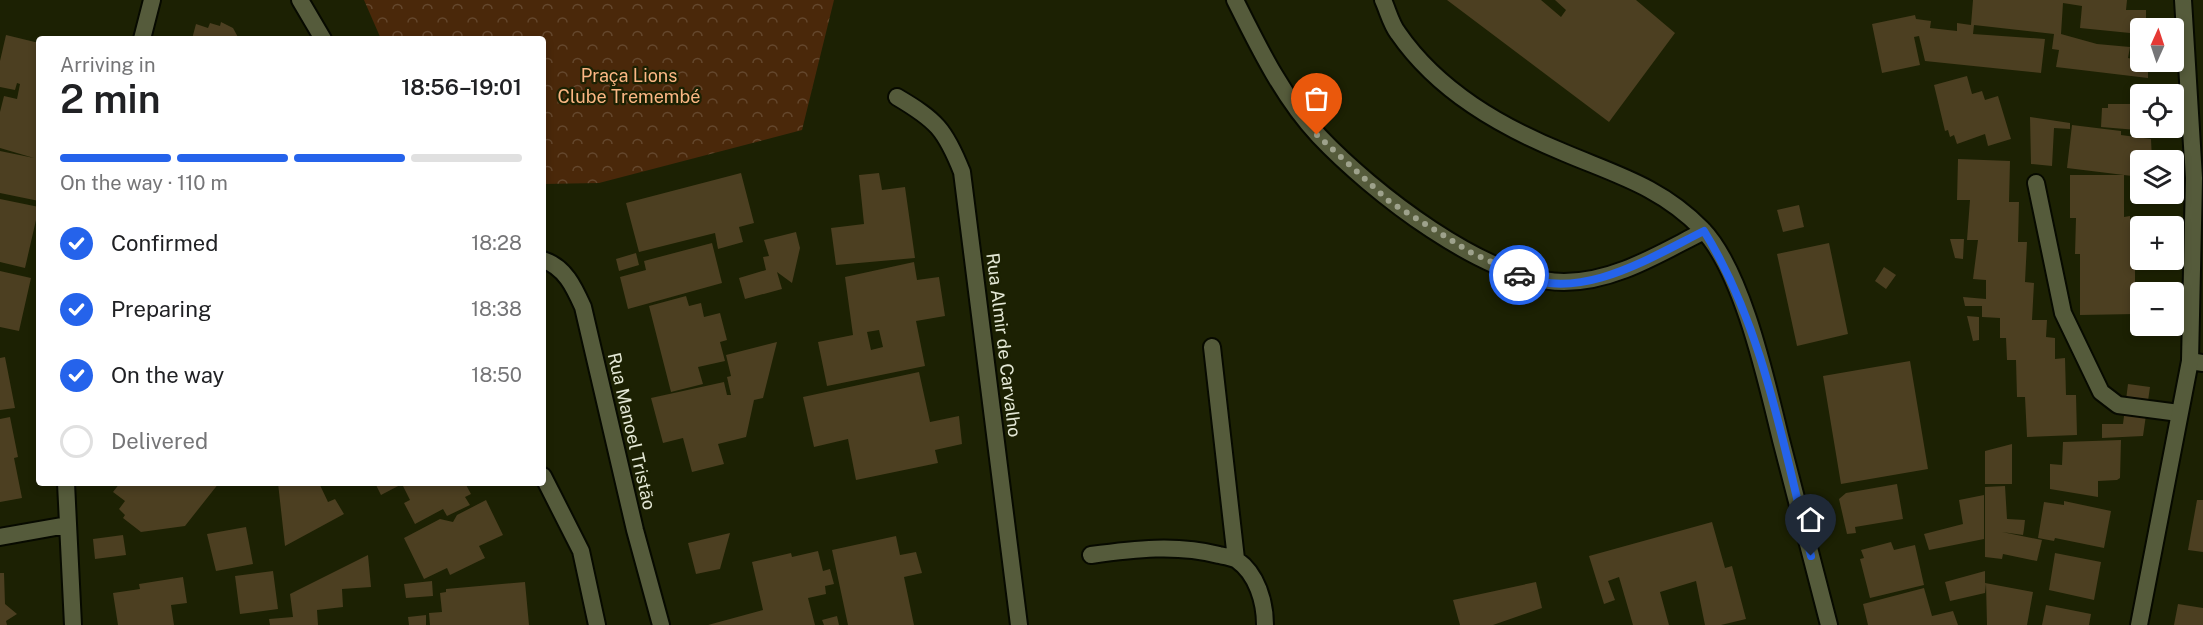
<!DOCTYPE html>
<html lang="en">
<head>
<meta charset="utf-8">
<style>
  :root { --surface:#fff; --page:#f6f6f6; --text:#202124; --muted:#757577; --line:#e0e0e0; --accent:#2563eb }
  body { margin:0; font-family:"Public Sans",sans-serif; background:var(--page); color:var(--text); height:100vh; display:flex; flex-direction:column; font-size:22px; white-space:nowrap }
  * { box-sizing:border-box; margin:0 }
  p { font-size:20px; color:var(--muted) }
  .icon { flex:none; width:33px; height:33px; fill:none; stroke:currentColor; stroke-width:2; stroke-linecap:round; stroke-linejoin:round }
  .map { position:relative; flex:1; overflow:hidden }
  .details { position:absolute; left:36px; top:36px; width:510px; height:450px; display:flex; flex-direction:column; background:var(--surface); border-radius:6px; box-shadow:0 3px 9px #0003 }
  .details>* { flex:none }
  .needle { width:39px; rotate:3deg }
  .controls { position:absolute; left:2130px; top:18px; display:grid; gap:12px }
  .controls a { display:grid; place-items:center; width:54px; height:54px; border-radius:6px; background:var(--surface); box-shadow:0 3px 9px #0003; font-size:30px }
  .pin { position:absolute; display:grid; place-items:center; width:51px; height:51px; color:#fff; margin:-62px -26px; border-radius:50% 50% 50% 0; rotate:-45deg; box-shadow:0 0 6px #0007 }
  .pin .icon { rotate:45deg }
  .courier { position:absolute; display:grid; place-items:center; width:60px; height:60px; margin:-30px; border:4px solid #2563eb; border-radius:50%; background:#fff; color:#222; box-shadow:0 2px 8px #0007 }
  .head em { font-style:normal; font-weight:600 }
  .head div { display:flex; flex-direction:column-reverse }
  .head { display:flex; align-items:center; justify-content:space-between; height:102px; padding:0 24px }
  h1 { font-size:39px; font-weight:600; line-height:45px }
  .bar { display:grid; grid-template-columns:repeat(4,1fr); gap:9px 6px; align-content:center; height:72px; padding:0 24px }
  .bar i { height:8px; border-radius:4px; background:var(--line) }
  .bar .selected { background:var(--accent) }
  .bar p { grid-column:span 4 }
  ol { padding:0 24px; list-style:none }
  li { display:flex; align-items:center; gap:18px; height:66px }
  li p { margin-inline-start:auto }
  li .icon { padding:6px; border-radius:50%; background:var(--accent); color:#fff; stroke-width:4 }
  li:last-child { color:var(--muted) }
  li i { width:33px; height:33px; border:3px solid var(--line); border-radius:50% }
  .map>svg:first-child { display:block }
</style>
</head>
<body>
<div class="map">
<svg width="2203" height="625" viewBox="0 0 2203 625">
  <defs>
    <pattern id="park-crowns" width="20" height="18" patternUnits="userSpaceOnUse" patternTransform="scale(1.5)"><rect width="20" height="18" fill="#4a280a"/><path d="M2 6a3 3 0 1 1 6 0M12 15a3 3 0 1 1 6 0" fill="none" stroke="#64472d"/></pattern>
  </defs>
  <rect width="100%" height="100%" fill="#1c2103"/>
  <path fill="url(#park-crowns)" d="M364,0h470l-32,130 -203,53 -56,1v-145h-162z"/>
  <path fill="#4c3f21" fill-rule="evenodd" d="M1447,0h94l20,17 5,-7 -11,-10h81l39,33 -66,89z
    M1973,0h154l-1,10h20v18h-6v6l-60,-6 2,-22 -19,-3 -2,31 36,10 33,3 -2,11 20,4v16l-92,-11 3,-17 -7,-1 2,-15 -80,-9 -1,9 72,5 -4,34 -116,-12 -6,-25 -5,1 6,28 -38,8 -10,-49 43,-9 1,4 15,2 -1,7 27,3v-8l14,2z
    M221,22l12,6 6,11h-47l4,-15 12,4 2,-5 10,3z
    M6,35l33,8v158l-39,-8v-42l34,7 -34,-10v-36l4,-16 13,3 3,-15 -3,-1 -2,7 -15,-3v-26z
    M1967,76l5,18 10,-3 3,9 13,-4 13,43 -23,7 -3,-12 -28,10 -3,-9 -4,2 -2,-7 -3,1 -11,-46z
    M2108,104h29v26l-36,-3 1,-19h6z
    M2030,117l40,6v6l-16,-1 -2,38 -21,-2z
    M2072,125l49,6v4l30,4 1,21h-12v17l-16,-2v42l6,-1 1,39h4v59l-55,1v-61h-5l1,-36h-6v-43h54l-57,-7z
    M1958,159l52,2 -1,41h10l-1,40h9l-2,40 9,1 -2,37h15l-1,17 9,1v21l10,-1 1,37h10l1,40 -50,2 -2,-40h-8l-1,-37h-9l-1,-22h-6v-20l-18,-1v-11h-17l-2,-9 23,2v-19l-13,-1 5,-39h-11l3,-40h-13z
    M741,173l13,50 -15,4 4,15 -25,7 -3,-16 -76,19 -13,-49z
    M879,173l3,17 23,-3 10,71 -79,7 -5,-37 33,-4 -5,-49z
    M0,199l39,8 -14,61 -25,-6z
    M1799,205l5,22 -21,5 -6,-22z
    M796,232l4,16 -8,35 -15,-11 5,17 -37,10 -6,-21 27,-8 -3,-13 6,-1 -5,-16z
    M1950,239h14l-1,20 -8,-1z
    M712,243l10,40 -94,26 -8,-32 26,-7 -2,-9z
    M1829,243l19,91 -51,12 -20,-92z
    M636,253l3,12 -20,6 -3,-12z
    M914,262l3,18 22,-3 6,39 -29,5 9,45 -98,20 -9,-44 35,-7 -8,-58zM879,330l4,17 -12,3 -4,-18z
    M1884,267l12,8 -10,14 -11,-8z
    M0,271l31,7 -12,53 -19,-4z
    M686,296l3,10 12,-3 3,14 16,-4 7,27 -7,2 5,19 -27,6 5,17 -32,8 -22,-86z
    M1967,316l12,1v23l-6,1z
    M777,342l-14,56 -9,2 -8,37 -28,7 6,20 -32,8 -9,-34 -20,5 -12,-45 73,-16 3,13h4l-4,-18 4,-1 -5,-21z
    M5,357l10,51 -15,2v-52z
    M1910,361l18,108 -87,15 -18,-108z
    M919,372l11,50 29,-6 3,28 -27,6 3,13 -82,17 -8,-41 -34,8 -11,-50z
    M2128,384l22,3 -7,49 -41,2v-14h21z
    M10,417l8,40 -4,1 8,40 -22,4v-83z
    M2121,440l-1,38 -3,2 -19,1v16l-48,-8v-25l12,1 1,-23z
    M2012,444v40h-27v-33z
    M120,483h99l-34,43 -44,6 -18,-14 2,-3 -6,-6 6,-8 -12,-9z
    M278,483h41l9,19 7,-3 9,15 -59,32z
    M375,483h90l6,11 -6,3 5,8 -23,11 -4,-7 -28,15 -11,-21 6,-3 -8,-16 -21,11z
    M1897,484l6,35 -48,8 1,6 -9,1 -8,-35 7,-6z
    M2005,486l2,33 18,1 -1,9 -1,6 -21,-3 40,8 -5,21 -34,-7 -1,5 -17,-2v-70z
    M1984,495v44l-55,11 -5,-16 39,-10 -4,-24z
    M486,500l17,35 -24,11 6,12 -35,17 -3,-7 -23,11 -20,-41 36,-19 13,3 4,-7z
    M2197,500h6v52l-15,-2z
    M2064,501l47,10 -7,37 -49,-10 -1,3 -16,-3 6,-36 20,3z
    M1712,522l13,46 7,-2 14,53 -25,6h-16l-9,-44 -36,11 9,33h-36l-14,-48 -11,4 7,19 -11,4 -15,-48z
    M246,527l7,37 -37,7 -9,-37z
    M730,533l-10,36 -24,5 -8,-31z
    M123,535l3,20 -31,4 -2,-20z
    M896,536l4,19 16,-3 6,21 -18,4 10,48h-66l-16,-75z
    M1891,542l3,8 21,-5 9,40 -54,13 -10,-39 4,-1 -3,-8z
    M818,551l5,20 7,-2 4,15 -9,2 1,8 -18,4 7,27h-107l55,-15 -11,-48 39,-9 1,4z
    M2055,553l46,9 -7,38 -45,-10z
    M368,555l3,32 -29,2 1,18 -26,3 1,15h-48l-1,-6 24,-2 -3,-23z
    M273,571l5,38 -38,5 -5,-38z
    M1985,571v12l48,9 -6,33h-40l-1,-42 -1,10 -35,8 -5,-19z
    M0,573h4l1,31 12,10 -11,7 1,4h-7z
    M183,577l4,26 -16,2 3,20h-56l-5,-32 27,-4 -1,-5z
    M432,581l1,15 -27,2 -2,-14z
    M525,582l4,43h-99l-1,-12 13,-1 -2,-19 6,-1v-3z
    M1536,582l6,26 -49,17h-33l-7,-25z
    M1924,588l8,28 21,-5 5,14h-90l-5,-21z
    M2178,604l25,4v17h-29z
    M2046,605l45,9 -2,11h-47z
    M426,615v10h-17l-1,-8z
    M837,616l2,9h-15l-2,-5z"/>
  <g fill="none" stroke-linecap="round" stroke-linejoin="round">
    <defs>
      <path id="minor" d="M300,0l23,39
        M1235,0c23,46 48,98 84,136 52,55 167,146 245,146 51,0 96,-29 140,-51
        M1383,0c5,11 8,24 15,33 40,58 103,94 167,120 52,22 96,34 137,76 41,42 65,155 79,211 16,62 32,123 48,185
        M142,39l10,-39
        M897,97c39,23 48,32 65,75l57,453
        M2036,183l27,130 38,79 17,13 61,8
        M543,260c22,7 31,27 40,47l52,223 26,95
        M1212,347l24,212
        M2190,361l13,2
        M543,476l38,75 16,74
        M66,483l7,142
        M0,537l67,-12
        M1091,555c43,-6 86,-11 128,0 5,1 13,2 18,5 20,14 28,42 28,65"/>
      <path id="secondary" d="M2139,625l51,-264 4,-183 -11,-178"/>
    </defs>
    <use href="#minor" stroke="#070a00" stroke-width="20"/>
    <use href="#secondary" stroke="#070a00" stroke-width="20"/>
    <use href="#minor" stroke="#555b3b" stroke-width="16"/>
    <use href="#secondary" stroke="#555b3b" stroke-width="16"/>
  </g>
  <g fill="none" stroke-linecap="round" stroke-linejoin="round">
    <path stroke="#9ea28c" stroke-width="6" stroke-dasharray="0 10.8" d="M1317,135l73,67 80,50 49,23"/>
    <path stroke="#2563eb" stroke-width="8" d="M1519,275c62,28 132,-18 185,-44 60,97 79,215 107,325"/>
  </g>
  <g text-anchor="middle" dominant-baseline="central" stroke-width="4.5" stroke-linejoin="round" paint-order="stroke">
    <g font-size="18" fill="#fbb784" stroke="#1c2103">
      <text x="629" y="75">Praça Lions<tspan x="629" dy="21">Clube Tremembé</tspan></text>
    </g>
    <g font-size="18" fill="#e4e8d6" stroke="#1c2103">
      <text transform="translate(1004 345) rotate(83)">Rua Almir de Carvalho</text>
      <text transform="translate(632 431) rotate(77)">Rua Manoel Tristão</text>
    </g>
  </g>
</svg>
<div class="controls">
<a><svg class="needle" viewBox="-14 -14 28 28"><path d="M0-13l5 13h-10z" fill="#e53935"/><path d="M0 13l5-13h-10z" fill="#757577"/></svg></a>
<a><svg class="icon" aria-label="locate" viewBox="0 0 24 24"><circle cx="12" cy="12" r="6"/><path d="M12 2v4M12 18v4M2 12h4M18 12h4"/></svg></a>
<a><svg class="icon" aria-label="layers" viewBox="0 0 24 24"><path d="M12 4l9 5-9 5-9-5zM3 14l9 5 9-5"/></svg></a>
<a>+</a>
<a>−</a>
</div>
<div class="pin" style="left:1317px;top:135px;background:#ea580c"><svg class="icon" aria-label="bag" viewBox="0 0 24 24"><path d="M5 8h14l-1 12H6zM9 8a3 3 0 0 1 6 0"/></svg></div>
<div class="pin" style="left:1811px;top:556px;background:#1f2937"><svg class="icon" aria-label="home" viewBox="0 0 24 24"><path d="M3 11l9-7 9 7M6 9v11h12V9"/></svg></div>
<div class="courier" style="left:1519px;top:275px"><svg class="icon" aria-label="car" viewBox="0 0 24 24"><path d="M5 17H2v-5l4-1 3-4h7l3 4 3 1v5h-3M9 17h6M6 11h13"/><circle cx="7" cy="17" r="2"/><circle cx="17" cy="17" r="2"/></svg></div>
<section class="details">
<div class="head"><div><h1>2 min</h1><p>Arriving in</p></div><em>18:56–19:01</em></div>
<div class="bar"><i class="selected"></i><i class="selected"></i><i class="selected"></i><i></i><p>On the way · 110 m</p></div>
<ol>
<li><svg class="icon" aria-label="check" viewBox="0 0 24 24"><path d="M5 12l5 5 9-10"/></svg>Confirmed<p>18:28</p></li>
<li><svg class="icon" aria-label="check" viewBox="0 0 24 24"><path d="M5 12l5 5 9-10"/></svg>Preparing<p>18:38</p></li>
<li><svg class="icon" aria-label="check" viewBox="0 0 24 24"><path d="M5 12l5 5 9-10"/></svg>On the way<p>18:50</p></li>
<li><i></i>Delivered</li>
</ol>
</section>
</div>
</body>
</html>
